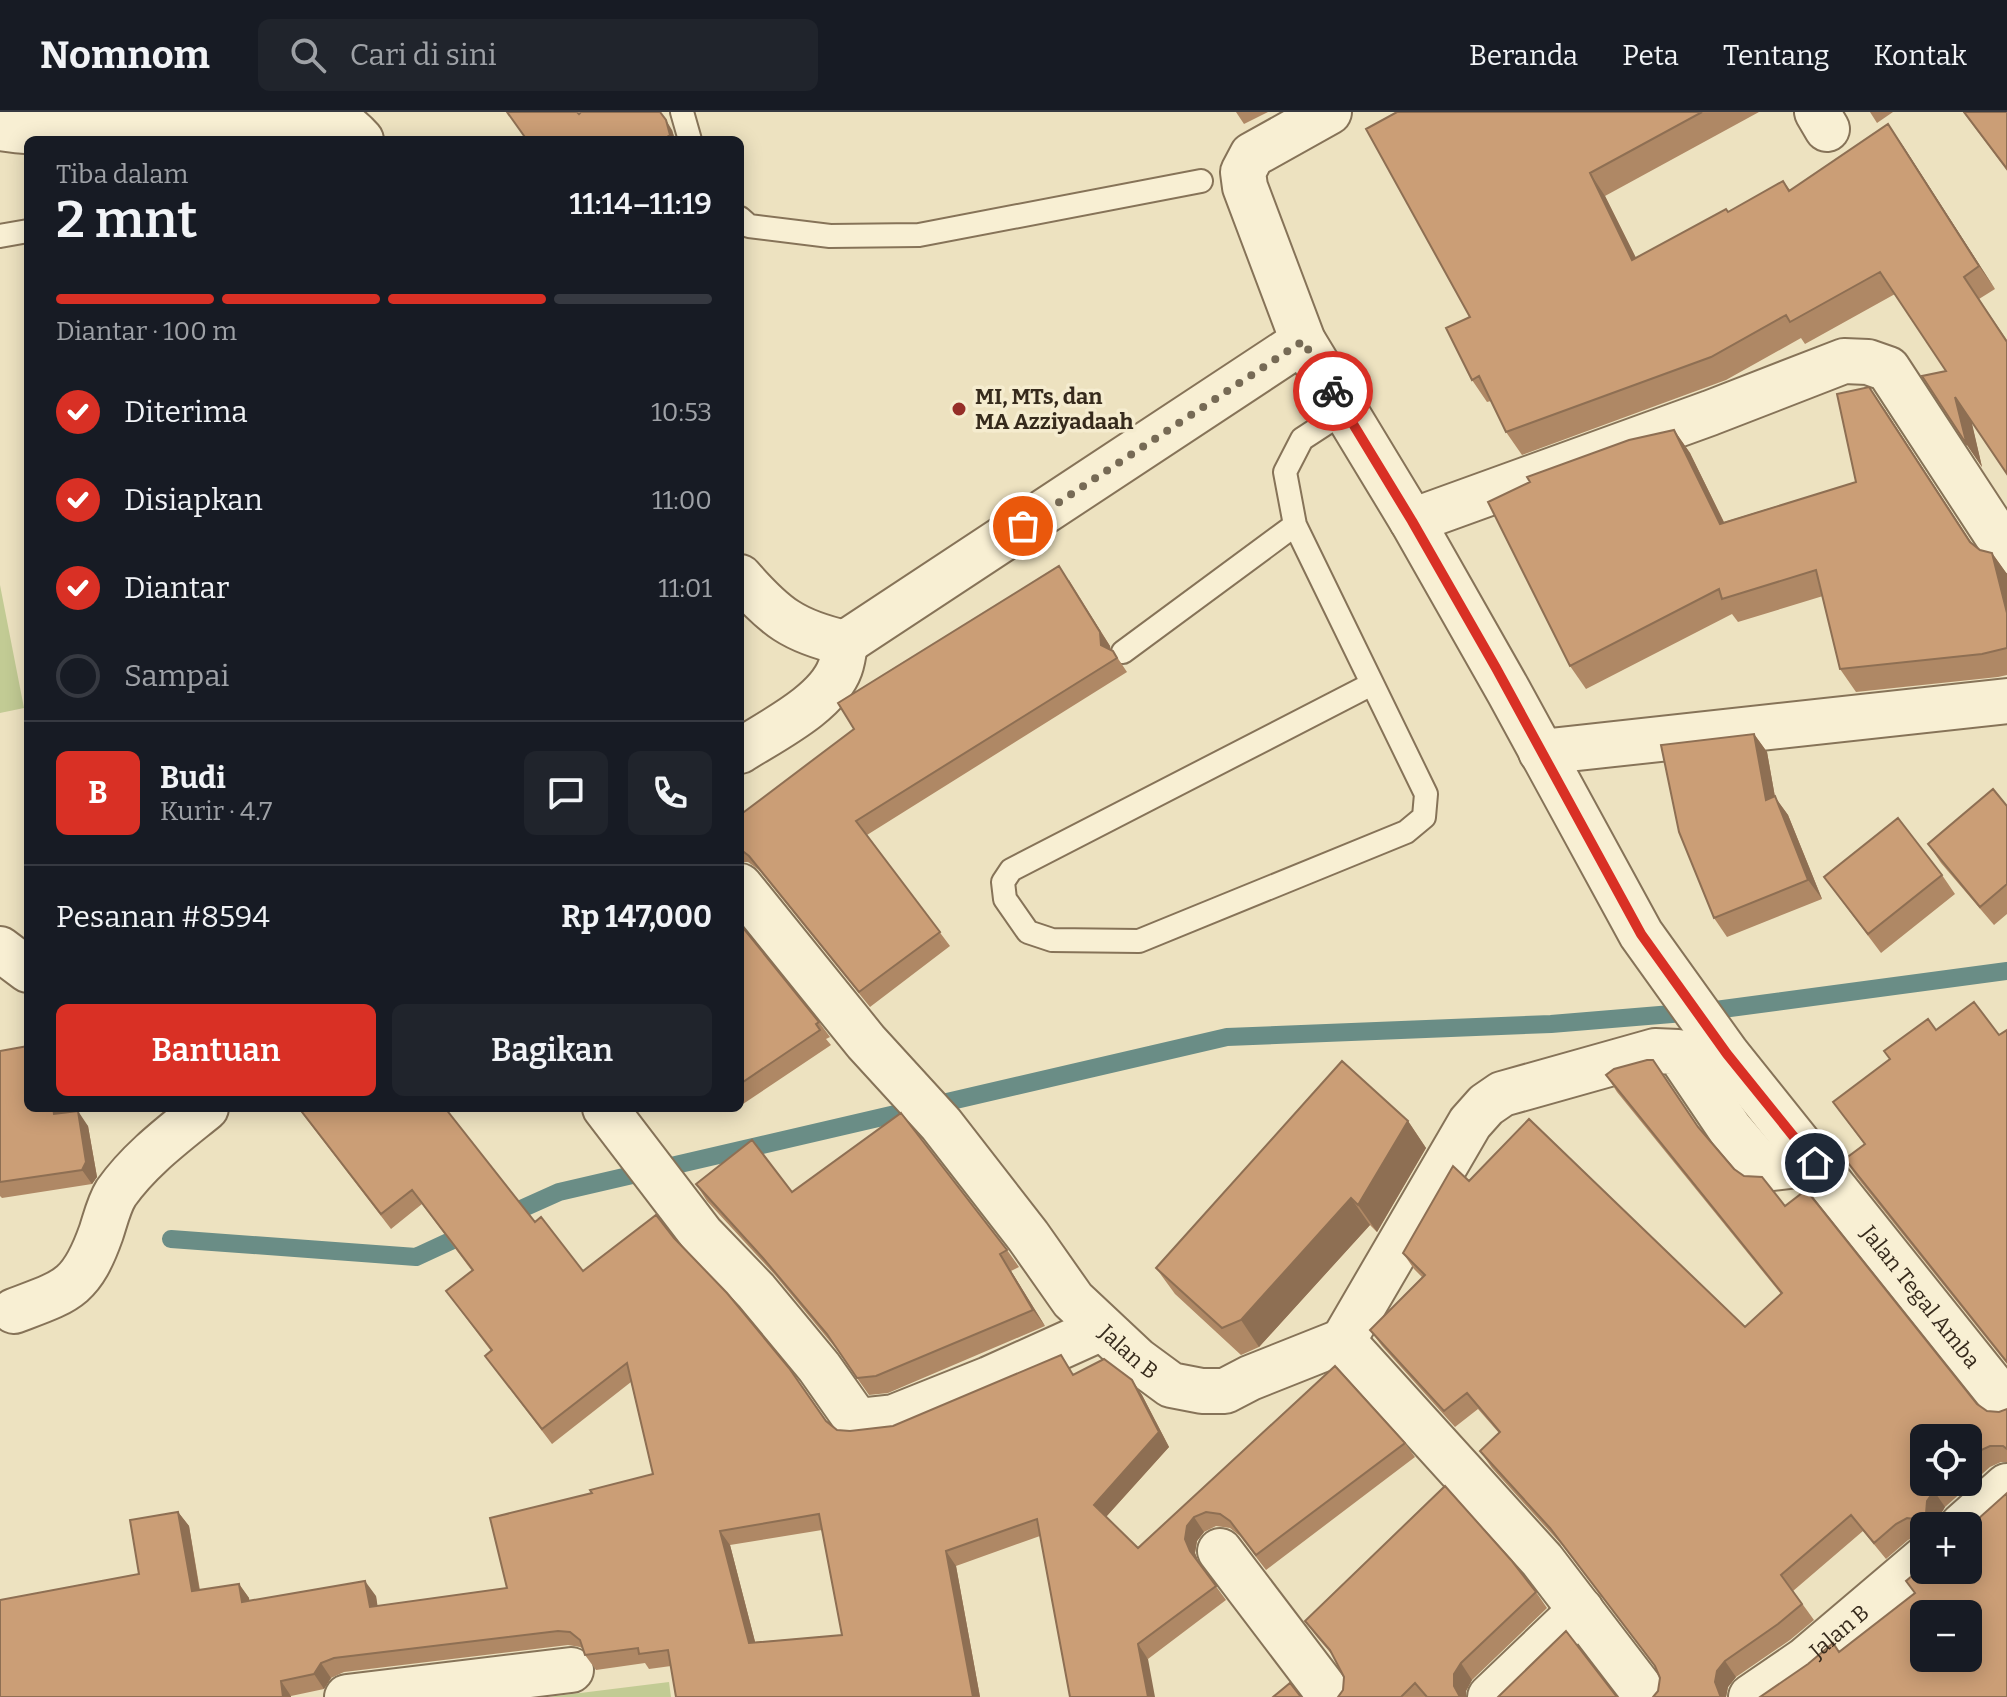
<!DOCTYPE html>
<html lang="id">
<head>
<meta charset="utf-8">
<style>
  :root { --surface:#171b24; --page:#20242c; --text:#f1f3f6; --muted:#9ea1a6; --line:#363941; --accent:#d93025 }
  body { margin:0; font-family:Bitter,serif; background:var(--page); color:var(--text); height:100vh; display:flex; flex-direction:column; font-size:30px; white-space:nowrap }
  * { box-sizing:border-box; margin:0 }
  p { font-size:26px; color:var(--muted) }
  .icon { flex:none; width:44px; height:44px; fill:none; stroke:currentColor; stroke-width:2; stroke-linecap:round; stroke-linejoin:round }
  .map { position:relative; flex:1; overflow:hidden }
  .panel { position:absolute; left:24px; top:24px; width:720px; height:976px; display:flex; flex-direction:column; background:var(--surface); border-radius:12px; box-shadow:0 4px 20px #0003 }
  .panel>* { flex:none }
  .tools { position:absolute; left:1910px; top:1312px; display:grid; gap:16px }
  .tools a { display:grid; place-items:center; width:72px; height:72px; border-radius:12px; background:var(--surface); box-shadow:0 4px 20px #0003; font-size:40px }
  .pin { position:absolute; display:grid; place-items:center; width:68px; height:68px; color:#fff; margin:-34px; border:4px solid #fff; border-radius:50%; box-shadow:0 2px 8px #0007 }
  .courier { position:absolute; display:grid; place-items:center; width:80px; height:80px; margin:-40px; border:6px solid #d93025; border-radius:50%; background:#fff; color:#222; box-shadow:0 2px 10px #0007 }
  .summary em { font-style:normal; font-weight:600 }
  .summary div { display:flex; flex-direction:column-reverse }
  .summary { display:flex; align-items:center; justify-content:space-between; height:136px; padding:0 32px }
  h1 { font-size:52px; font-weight:600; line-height:60px }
  .bar { display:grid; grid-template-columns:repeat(4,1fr); gap:12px 8px; align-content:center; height:96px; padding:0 32px }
  .bar i { height:10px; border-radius:6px; background:var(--line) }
  .bar .active { background:var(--accent) }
  .bar p { grid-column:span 4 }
  .line { display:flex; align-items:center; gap:20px; padding:0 32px; border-top:2px solid var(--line) }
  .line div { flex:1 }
  .round { display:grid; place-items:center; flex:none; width:84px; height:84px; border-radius:12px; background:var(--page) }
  ol { padding:0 32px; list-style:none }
  li { display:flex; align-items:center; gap:24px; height:88px }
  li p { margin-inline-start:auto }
  li .icon { padding:8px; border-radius:50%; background:var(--accent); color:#fff; stroke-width:4 }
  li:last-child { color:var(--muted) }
  li i { width:44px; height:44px; border:4px solid var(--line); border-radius:50% }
  .button { display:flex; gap:16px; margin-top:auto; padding:16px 32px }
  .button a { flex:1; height:92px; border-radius:12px; background:var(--accent); color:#fff; font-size:32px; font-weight:600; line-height:92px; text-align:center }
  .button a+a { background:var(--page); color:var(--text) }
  header { display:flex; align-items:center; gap:48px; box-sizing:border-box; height:112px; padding:0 40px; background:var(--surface); border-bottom:2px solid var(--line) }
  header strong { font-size:38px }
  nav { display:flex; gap:44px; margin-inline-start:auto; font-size:28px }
  .search { width:560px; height:72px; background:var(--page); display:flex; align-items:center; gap:20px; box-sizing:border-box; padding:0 28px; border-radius:12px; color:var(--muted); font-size:30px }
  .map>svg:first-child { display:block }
</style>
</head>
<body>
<header>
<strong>Nomnom</strong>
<div class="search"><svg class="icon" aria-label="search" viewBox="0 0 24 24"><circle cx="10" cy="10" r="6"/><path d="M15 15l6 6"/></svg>Cari di sini</div>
<nav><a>Beranda</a><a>Peta</a><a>Tentang</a><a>Kontak</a></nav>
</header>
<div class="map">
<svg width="2007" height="1585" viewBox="0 0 2007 1585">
  <rect width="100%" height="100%" fill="#ede2c0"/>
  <path fill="#c2cb94" d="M0,473l24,123 -24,5z
    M669,1570l2,15h-123z"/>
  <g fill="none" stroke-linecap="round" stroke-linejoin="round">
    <path stroke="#6a8d86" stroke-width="18" d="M501,1106l58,-26 668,-155 324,-13 157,-13 299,-40
      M171,1127l245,18 54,-25"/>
    <defs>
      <path id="lane" d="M682,0l8,28
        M740,106l9,8 81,10 89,-1 282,-54
        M0,124l28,-5
        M1295,413l131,269 -2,23 -18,15 -267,109 -87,-1 -24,-8 -23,-33 -2,-17 8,-12 361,-186
        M1123,540l172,-127 -10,-53 17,-33 43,-28"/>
      <g id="street">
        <path id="s1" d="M1329,0l-77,43 -9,17 2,15 58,154 109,180 97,171 132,242 86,120 280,350"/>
        <path d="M1817,0l10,17"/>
        <path d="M0,16c74,12 153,-2 227,-9 31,-3 75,-7 105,0 12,4 21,12 29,21"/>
        <path d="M1412,409l298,-108 134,-52 24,1 20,7 119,182"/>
        <path d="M740,465c35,40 53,54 105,66l458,-302"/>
        <path d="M740,639c31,-20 87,-47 100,-83 3,-8 4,-17 5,-25"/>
        <path d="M1541,640l466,-51"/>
        <path id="s2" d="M740,774l126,156 75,82 87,112 45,64 64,60 34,25 31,6h23l25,-13 93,-37 199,219 105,137"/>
        <path d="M0,837l28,21"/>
        <path d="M605,996l97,127 54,56 63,76 38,54 37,-4 95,-38 113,-51"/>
        <path d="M14,1199c53,-20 67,-22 87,-78 4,-12 8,-29 15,-40 24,-34 58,-59 90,-85"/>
        <path d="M1343,1229l127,-218 16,-18 16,-11 153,-43 23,1 52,77 34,40 51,-6"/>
        <path d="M1962,1414l45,-40"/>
        <path d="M1220,1439l111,146"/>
        <path d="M347,1585l224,-27"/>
        <path d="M1490,1585l91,-87"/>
        <path id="s3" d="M1751,1585l54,-37 119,-101"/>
      </g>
    </defs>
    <use href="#lane" stroke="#867358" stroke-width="26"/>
    <use href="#street" stroke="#867358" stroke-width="48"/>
    <use href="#lane" stroke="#f8efd3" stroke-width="22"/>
    <use href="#street" stroke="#f8efd3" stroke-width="44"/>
  </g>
  <path fill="#af8865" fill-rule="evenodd" d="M1236,0h32l-24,12z
    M1397,0h362l-154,84 31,62 92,-46 55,-31 7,9 113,-44 92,143 -16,10 28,41v134l-36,-53 11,46 -15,-22 -21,-74 -51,-77 -90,50 -4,-6 -75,42 -204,75 -16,-23 -15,-31 -4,1 -15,-22 -2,-63z
    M1870,0h23l-16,11z
    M1963,0h44v58z
    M579,2l93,16 3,10h-148z
    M1885,298l87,134 8,6 12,3 15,21v101l-9,2 -142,15 -16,-23 -17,-73 -85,26 -6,-8 -146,75 -16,-23 104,-236 16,23 34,69 132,-40z
    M1069,468l41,66 1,4 2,1 14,21 -260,163 83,111 -80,61 -111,-137 -11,-8h-8v-47z
    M1754,622l13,18 8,45 13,18 34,84 -95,38 -13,-19z
    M2007,694v108l-13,11 -53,-62 -13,-19z
    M1942,763l13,19 -74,59 -57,-76z
    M740,812l79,98 11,15 -4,2 5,6 -91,61z
    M1936,918l63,5 8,-5v334l-151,-188 -11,-17 19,-15 -31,-42z
    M0,939l28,57h33l1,5 26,13 9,51 -5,7 -90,14 -2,-2z
    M1606,963l94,54 34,40 51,37 192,198 10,7 12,1 8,-3v53h-6l-11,5 -45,40 -6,10 -1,9h-14v9h-5l-11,5 -22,19 -23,-28 -70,60 21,29 -24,20 -54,37 -8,10 -2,10h-73l5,-6 2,-13 -3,-10 -95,-123 -70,-77 -12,-17 19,-18 -21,-24 -23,18 -73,-81 -12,-16 52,-53 -8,-8 -11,-16 66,-72 276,146 36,-33 -164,-202zM1968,1326v44h-44z
    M298,996h150l-2,1 89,113 48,49 91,-33 152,183 11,9 13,1 43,-5 181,-51 58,5 10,15 27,52 -63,70 32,31 197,-182 70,77 10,14 -149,113 -26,-34 -10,-8 -14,-2 -12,6 -7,9 -2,12 4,10 27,37 -78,59 -108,-123 -84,30 24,131h-304l-5,-31 -22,3 -4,-6 -49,7 -11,-15 -2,-6 -3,-2 -12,-2 -224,27 -13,6 -7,11 -33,7 -152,-122 39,-62 11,14 11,64 39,-6 10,14v3l127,-5 1,10 130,-18 85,-95 61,-19 -22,-92 -79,62 -67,-88 6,-5 -45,-60 26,-20 -50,-67 -31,25zM822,1418l20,105 -87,7 -25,-97z
    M1408,1009l18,27 -49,84 -7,-7 -111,122 -18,8 -66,-61 -19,-26z
    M696,1072l96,8 215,58 12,17 -8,4 34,55 -157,67 -19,2 -31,-44 -63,-76 -68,-74z
    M1536,1480l11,16 -75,72 -6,11v6h-128l5,-7 1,-13 -10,-20 -17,-20 -12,-16z"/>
  <path fill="#8e6f53" d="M666,8l6,10 3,10h-1l-4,-5z
    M1888,12l15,22 92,143 -16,-23z
    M1590,61l15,23 43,86 -16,-22z
    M1869,275l16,23 101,155 -16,-23z
    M1955,285l16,22 11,48 -15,-22z
    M1674,318l16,23 46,94 -16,-23z
    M1992,441l15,21v39z
    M1059,454l51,80 1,14 -10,-15z
    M1754,622l13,18 8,45 13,18 34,84 -14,-19 -42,-80z
    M53,996h8l4,21 -11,-15z
    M78,999l10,15 9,51 -5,7 -10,-14z
    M1408,1009l18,27 -49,84 -19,-27z
    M1351,1086l19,27 -111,122 -18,-27z
    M1000,1142l11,17 34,55 -12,-16z
    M1132,1268l10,15 27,52 -65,72 -10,-14z
    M1934,1379l11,16 -6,10 -1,9h-6l-6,-12 1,-13z
    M178,1400l11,14 13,80 -10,-15z
    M1194,1405l10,15 -7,9 -2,12 5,12 -10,-14 -5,-12 2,-13z
    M720,1419l10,14 29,112 -10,-14z
    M946,1439l10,15 24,131h-7z
    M365,1469l11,15 4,25 -10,-14z
    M239,1472l10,14 3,19 -10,-15z
    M1138,1532l10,15 7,38h-7z
    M1725,1549l11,16 -8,10 -2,10h-5l-6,-15 2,-11z
    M321,1551l10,15 -7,11 -10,-15z
    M1461,1551l11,17 -6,11v6h-6l-6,-11v-12z
    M281,1569l10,15v1h-8z"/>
  <path fill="#cb9e76" stroke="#8e6f53" stroke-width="2" fill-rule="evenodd" d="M507,0h70l2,2 2,-2h79l6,8 4,15 -8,5h-135z
    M1397,0h305l-112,61 42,87 94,-51 2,3 55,-31 6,10 99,-67 91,142 -15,11 43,65v132l-52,-77 12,48 -45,-69 24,-5 -66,-99 -90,50 -4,-7 -75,42 -205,75 -27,-56 -7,4 -26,-52 24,-11 -104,-188z
    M1964,0h43v57z
    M1869,275l101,155 10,8 12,3 15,60v35l-25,6 -142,15 -24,-99 -94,29 -3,-10 -149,77 -82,-164 42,-20 -3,-5 102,-37 45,-10 46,94 136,-42 -19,-88z
    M1059,454l41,66 1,13 12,6 4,7 -261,163 84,111 -81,60 -110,-136 -9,-7v-34l114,-86 -16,-26z
    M1754,622l12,66 9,-4 33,84 -94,38 -35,-86 -18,-87z
    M1993,677l14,17v78l-27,23 -52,-63z
    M1898,706l44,57 -74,59 -44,-57z
    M740,812l79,98 -3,2 4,6 -80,54z
    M1974,890l25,33 8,-5v332l-162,-203 20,-15 -32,-42 57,-43 -6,-8 44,-32 8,11z
    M28,934v62h25l1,6 24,-3 8,51 -4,8 -82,12v-131z
    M1647,948h6l45,67 36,42 10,7 18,1 23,29 21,-16 171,214 10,7 12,1 8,-3v40l-4,-3h-13l-11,5 -11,10v-23h-44v44h20l-10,9 -7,10 -1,13 6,12 -10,-6 -15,-2 -11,6 -22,19 -23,-28 -70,60 21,29 -24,20 -53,37 -8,10 -2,11 5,13 1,2h-68l5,-6 2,-13 -5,-12 -105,-138 -70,-77 20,-19 -33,-39 -23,18 -74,-81 55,-55 -22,-22 50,-87 16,15 60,-62 216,208 37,-34 -176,-218 8,-6z
    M1342,949l66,60 -50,84 -7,-7 -110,122 -19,8 -66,-60z
    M299,996h146l90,114 6,-5 42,54 73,-56 18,23 53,55 62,75 37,53 11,9 13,1 43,-5 168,-71 12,20 31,-16 28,21 27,52 -65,73 44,43 197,-182 70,77 -149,112 -26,-34 -10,-7 -14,-2 -12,5 -7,9 -2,13 5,12 26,35 -78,58 10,53h-78l-33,-178 -91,32 27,146h-297l-8,-47 -29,4 -1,-6 -53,7 -5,-15 -10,-8 -12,-1 -224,27 -13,5 -7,11 -33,7 2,16h-283v-97l139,-26 -9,-54 48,-8 14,79 47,-7 3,18 123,-21 5,26 137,-19 -17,-70 102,-25 -2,-3 63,-16 -26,-111 -85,66 -57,-73 7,-6 -46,-59 27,-21 -61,-80 -31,24zM819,1402l23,121 -93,8 -29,-112z
    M901,1001l106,137 -7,4 33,56 -157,66 -19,2 -30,-44 -64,-76 -67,-74 56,-44 40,52z
    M1445,1374l66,74 25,32 -75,71 -7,11v12l6,11h-33l-12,-14 -14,14h-63l5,-7 1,-13 -14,-27 -25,-29z
    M2007,1381v204h-247l48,-33 25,-21 6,9 76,-59 -9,-12 18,-15v4h44v-42zM1924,1502h44v44h-44z
    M1566,1519l51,66h-119z
    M1290,1571l11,14h-28z"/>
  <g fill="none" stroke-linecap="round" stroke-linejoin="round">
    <path stroke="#766a55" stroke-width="8" stroke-dasharray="0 14.4" d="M1023,414l280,-185 30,50"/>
    <path stroke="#d93025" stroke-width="10" d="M1333,279l79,130 84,147 145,266 86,120 88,109"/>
  </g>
  <circle fill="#952e28" stroke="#f5eccf" stroke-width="3" cx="959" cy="297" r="8"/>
  <g text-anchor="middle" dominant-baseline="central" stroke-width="7" stroke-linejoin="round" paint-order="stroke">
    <g font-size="22" font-weight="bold" fill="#362a1c" stroke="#f5eccf" text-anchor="start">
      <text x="975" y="284">MI, MTs, dan<tspan x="975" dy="25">MA Azziyadaah</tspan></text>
    </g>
    <g font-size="22" fill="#362a1c" stroke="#f5eccf">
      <text stroke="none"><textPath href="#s1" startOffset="1428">Jalan Tegal Amba</textPath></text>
      <text stroke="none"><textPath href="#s2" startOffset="608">Jalan B</textPath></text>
      <text stroke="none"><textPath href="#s3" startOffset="110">Jalan B</textPath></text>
    </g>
  </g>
</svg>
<div class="tools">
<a><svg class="icon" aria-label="locate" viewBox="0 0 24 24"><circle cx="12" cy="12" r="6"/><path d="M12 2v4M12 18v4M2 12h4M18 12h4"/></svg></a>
<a>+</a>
<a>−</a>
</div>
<div class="pin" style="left:1023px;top:414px;background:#ea580c"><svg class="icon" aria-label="bag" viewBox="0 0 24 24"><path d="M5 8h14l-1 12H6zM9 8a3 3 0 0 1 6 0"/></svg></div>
<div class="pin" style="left:1815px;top:1051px;background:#1f2937"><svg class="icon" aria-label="home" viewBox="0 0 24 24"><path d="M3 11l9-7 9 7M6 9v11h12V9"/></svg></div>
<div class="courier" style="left:1333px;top:279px"><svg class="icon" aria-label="bike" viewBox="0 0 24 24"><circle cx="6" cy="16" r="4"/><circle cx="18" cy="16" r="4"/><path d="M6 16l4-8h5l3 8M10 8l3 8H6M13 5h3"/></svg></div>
<section class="panel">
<div class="summary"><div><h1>2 mnt</h1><p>Tiba dalam</p></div><em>11:14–11:19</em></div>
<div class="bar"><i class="active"></i><i class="active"></i><i class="active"></i><i></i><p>Diantar · 100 m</p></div>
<ol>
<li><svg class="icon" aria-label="check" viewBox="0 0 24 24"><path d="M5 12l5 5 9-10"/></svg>Diterima<p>10:53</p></li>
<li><svg class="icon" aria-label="check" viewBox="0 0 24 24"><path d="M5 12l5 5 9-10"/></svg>Disiapkan<p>11:00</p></li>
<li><svg class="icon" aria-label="check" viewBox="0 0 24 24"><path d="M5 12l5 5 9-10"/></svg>Diantar<p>11:01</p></li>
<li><i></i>Sampai</li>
</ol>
<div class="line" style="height:144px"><b class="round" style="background:var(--accent);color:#fff">B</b><div><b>Budi</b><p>Kurir · 4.7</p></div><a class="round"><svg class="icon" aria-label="chat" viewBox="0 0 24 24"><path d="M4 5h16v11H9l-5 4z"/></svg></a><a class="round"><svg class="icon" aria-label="phone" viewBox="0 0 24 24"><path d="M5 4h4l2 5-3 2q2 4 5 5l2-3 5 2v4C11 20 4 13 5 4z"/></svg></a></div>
<div class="line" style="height:104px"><div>Pesanan #8594</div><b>Rp 147,000</b></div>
<div class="button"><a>Bantuan</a><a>Bagikan</a></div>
</section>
</div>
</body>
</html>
